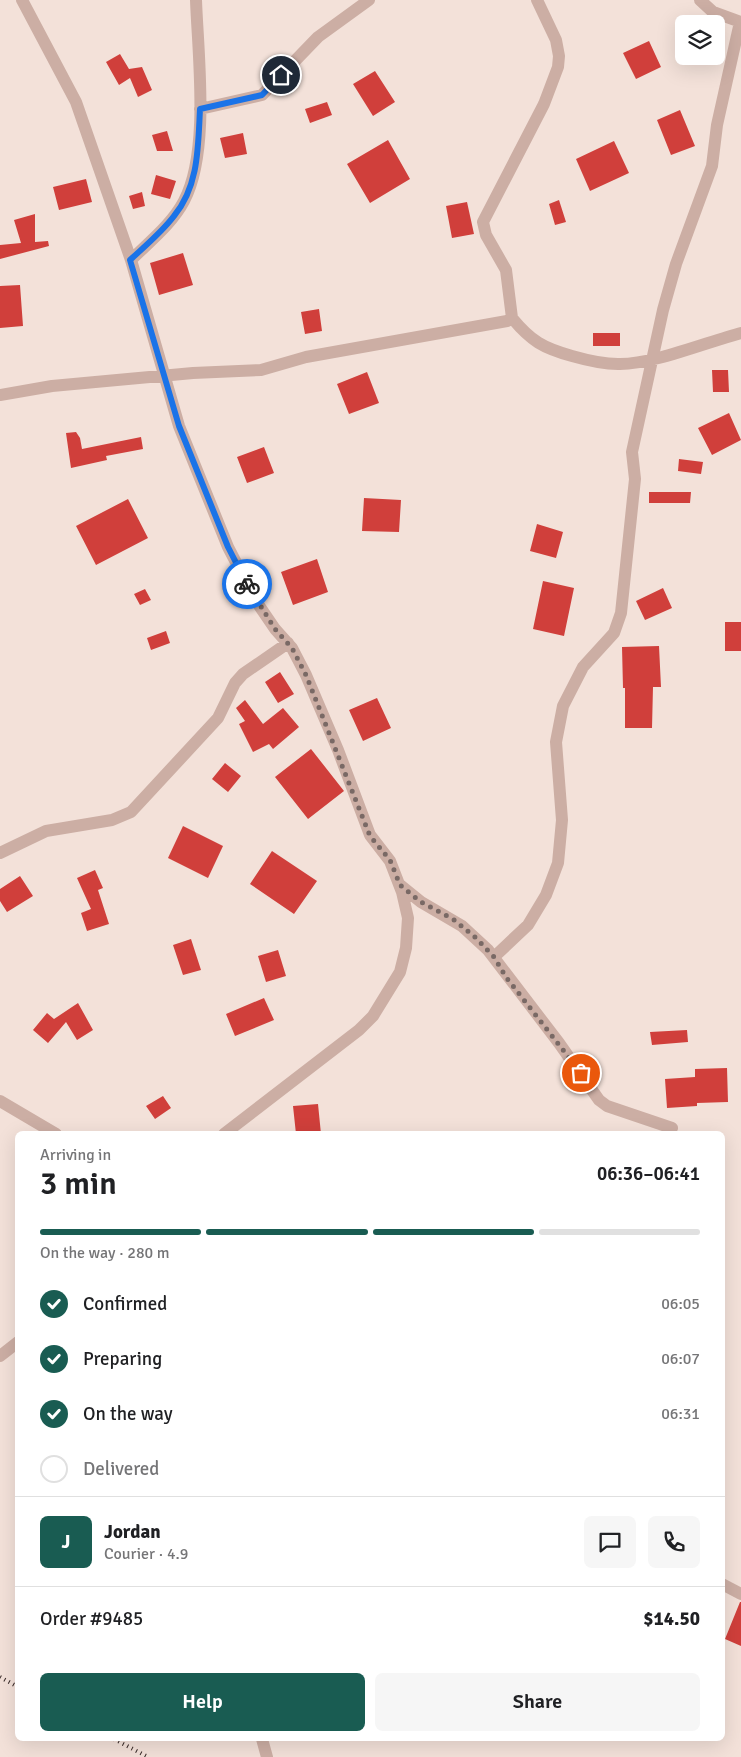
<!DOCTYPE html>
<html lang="en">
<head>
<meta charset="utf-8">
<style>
  :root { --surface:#fff; --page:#f6f6f6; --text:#202124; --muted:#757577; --line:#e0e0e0; --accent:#195c52 }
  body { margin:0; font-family:Signika,sans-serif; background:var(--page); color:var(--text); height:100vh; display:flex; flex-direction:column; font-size:19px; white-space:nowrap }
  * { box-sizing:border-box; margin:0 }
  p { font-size:16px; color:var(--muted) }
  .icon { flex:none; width:28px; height:28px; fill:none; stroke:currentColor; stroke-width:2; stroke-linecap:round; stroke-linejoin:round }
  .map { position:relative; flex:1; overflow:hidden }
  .panel { position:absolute; left:15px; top:1131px; width:710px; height:610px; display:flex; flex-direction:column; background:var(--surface); border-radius:8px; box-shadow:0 5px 20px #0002 }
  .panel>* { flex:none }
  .controls { position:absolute; left:675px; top:15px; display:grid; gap:10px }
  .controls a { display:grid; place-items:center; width:50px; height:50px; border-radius:8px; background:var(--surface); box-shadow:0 5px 20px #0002; font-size:25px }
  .pin { position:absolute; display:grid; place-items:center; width:42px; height:42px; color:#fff; margin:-21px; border:2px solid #fff; border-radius:50%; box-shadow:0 1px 5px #0007 }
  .courier { position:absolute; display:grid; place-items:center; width:50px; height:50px; margin:-25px; border:4px solid #1a73e8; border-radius:50%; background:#fff; color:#222; box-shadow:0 1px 6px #0007 }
  .overview em { font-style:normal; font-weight:600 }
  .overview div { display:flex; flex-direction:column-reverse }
  .overview { display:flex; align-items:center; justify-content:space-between; height:85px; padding:0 25px }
  h1 { font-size:32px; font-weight:600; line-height:38px }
  .bar { display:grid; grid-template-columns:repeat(4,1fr); gap:8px 5px; align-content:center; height:60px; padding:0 25px }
  .bar i { height:6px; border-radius:4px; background:var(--line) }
  .bar .on { background:var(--accent) }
  .bar p { grid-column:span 4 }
  .line { display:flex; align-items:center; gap:12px; padding:0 25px; border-top:1px solid var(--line) }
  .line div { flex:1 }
  .round { display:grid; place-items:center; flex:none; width:52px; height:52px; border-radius:8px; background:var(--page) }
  ol { padding:0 25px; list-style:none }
  li { display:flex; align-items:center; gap:15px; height:55px }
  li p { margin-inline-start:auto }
  li .icon { padding:5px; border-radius:50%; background:var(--accent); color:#fff; stroke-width:4 }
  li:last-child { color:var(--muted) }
  li i { width:28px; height:28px; border:2px solid var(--line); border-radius:50% }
  .cta { display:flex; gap:10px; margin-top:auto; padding:10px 25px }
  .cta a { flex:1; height:58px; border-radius:8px; background:var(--accent); color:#fff; font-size:20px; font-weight:600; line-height:58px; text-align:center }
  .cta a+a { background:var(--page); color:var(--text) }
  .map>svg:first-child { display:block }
</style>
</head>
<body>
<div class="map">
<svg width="741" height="1757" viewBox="0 0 741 1757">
  <rect width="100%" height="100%" fill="#f3e1d9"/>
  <path fill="#d03f3b" d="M649,41l12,26 -25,12 -13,-26z
    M120,54l9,15 13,-2 10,23 -14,7 -8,-19 -11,7 -13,-23z
    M375,71l20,31 -22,14 -20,-32z
    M327,102l5,13 -22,8 -5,-14z
    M680,110l15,36 -24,9 -14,-35z
    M167,131l6,20h-16l-5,-16z
    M243,133l4,21 -22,4 -5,-20z
    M388,140l22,39 -40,24 -23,-39z
    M614,141l15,32 -39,18 -14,-32z
    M156,175l20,6 -6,18 -19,-5z
    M86,179l6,23 -33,8 -6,-23z
    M142,192l3,14 -12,3 -4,-13z
    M559,200l7,22 -11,3 -6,-21z
    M467,202l7,32 -22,4 -6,-32z
    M35,214v28l13,-1 1,5 -49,13v-14l21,-2 -7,-23z
    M183,253l10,32 -34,10 -9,-32z
    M20,285l3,41 -23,2v-42z
    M319,309l3,22 -17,3 -4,-22z
    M593,333h27v13h-27z
    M712,370h16l1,22h-16z
    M367,372l12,31 -30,11 -12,-30z
    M729,413l12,27 -29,15 -14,-27z
    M76,432l4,6 2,11 59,-12 2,12 -37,7 1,4 -36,8 -5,-35z
    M264,447l10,26 -27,10 -10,-26z
    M679,459l24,3 -2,12 -23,-3z
    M649,492h42l-1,11h-41z
    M364,498l37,2 -2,32 -37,-1z
    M128,499l20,39 -52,27 -20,-39z
    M537,524l26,8 -7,26 -26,-7z
    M317,559l11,33 -35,13 -12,-33z
    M543,581l31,7 -10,48 -31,-7z
    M663,588l9,20 -27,12 -9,-19z
    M145,589l6,11 -11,5 -6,-11z
    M725,622h16v29h-16z
    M166,631l4,12 -19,7 -4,-12z
    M659,646l2,41h-8l-1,41h-27v-40h-2l-1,-41z
    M280,672l14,22 -16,9 -13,-21z
    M377,698l14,30 -28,13 -14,-31z
    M245,700l18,24 20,-16 16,19 -26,22 -4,-5 -16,8 -14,-28 6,-3 -9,-13z
    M311,749l33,42 -36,28 -33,-42z
    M225,763l16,13 -13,16 -16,-13z
    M183,826l40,20 -15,32 -40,-20z
    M272,851l45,30 -23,33 -44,-30z
    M95,870l8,18 -5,2 11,34 -22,7 -6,-18 10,-4 -14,-31z
    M20,876l13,20 -26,16 -7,-11v-12z
    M191,939l10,31 -18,5 -10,-30z
    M278,950l8,26 -20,6 -8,-26z
    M264,998l10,22 -39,16 -9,-22z
    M78,1003l15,27 -16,10 -11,-18 -18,21 -15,-13 14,-17 7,6z
    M687,1030l1,12 -36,3 -2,-13z
    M727,1068l1,34 -31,1v3l-30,2 -2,-29 30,-2v-8z
    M163,1096l8,12 -16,11 -9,-13z
    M318,1104l3,30h-25l-3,-28z
    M740,1602h1v44l-16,-7z"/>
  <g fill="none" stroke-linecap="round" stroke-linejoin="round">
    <path stroke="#ccaea4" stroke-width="12" d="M22,0l54,102 55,158 48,166 49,121 28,54 19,28 17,19 14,27 32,75 32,85 20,26 12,31 6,26 -2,30 -6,24 -27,44 -14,14 -135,104
      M700,0l13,12 28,10
      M200,109l62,-14 56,-58 51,-37
      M131,260c18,-18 41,-36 53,-59 26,-49 14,-145 12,-201
      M512,318l-6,-48 -20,-35 -3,-13 61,-118 14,-37 1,-11 -3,-16 -19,-40
      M0,395l52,-9 141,-13 68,-3 45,-13 201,-36 5,-3c19,23 31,30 60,38 14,4 31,8 46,8 33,1 89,-22 123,-31
      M0,853l46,-22 66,-11 19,-8 87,-94 17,-35 8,-9 45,-31
      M400,885l21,17 41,24 26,24 71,93 40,57 8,6 65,22
      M494,957l34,-32 18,-30 12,-32 4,-43 -6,-78 7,-36 20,-39 31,-34 7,-20 14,-134 -3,-27 31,-142 13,-46 36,-98 5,-41 23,-103
      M0,1356l18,-14
      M262,1739l5,18"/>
    <path stroke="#ccaea4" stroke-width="12" d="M0,1101l56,33
      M722,1584l19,10"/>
    <path stroke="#372826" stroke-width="4" stroke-dasharray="1 4" stroke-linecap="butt" d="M0,1677l18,10
      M114,1739l34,18"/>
  </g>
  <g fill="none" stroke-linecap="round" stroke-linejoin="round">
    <path stroke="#796965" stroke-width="5" stroke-dasharray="0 9" d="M247,584l28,45 17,19 14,27 64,161 20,24 10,25 21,17 32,17 23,19 18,19 12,20 75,96"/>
    <path stroke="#1a73e8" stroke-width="6" d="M247,584l-19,-37 -49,-121 -49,-166c15,-14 32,-28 44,-44 25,-30 24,-70 26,-107l62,-14 19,-20"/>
  </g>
</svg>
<div class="controls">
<a><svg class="icon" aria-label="layers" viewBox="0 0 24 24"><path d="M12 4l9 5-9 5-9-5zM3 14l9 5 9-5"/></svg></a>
</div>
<div class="pin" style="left:581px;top:1073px;background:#ea580c"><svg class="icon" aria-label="bag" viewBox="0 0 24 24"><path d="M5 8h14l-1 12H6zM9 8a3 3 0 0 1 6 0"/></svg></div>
<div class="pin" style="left:281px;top:75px;background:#1f2937"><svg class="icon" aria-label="home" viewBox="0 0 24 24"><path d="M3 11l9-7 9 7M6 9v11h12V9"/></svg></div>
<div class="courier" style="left:247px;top:584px"><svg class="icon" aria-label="bike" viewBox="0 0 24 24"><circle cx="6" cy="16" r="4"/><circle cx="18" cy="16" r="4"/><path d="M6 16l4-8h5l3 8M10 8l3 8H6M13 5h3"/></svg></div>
<section class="panel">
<div class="overview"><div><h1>3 min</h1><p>Arriving in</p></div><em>06:36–06:41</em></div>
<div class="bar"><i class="on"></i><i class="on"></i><i class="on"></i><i></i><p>On the way · 280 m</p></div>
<ol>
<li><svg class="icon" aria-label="check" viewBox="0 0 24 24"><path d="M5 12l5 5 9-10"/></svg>Confirmed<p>06:05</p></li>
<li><svg class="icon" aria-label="check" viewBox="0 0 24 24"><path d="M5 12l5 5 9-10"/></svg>Preparing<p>06:07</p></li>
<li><svg class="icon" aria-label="check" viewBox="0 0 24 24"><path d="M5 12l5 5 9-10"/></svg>On the way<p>06:31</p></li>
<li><i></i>Delivered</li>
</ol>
<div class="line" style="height:90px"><b class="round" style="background:var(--accent);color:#fff">J</b><div><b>Jordan</b><p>Courier · 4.9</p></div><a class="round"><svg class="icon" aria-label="chat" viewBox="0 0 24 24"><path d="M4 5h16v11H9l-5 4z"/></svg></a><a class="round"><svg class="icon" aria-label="phone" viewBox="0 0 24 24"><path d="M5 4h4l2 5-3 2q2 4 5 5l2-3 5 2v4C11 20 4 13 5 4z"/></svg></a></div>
<div class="line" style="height:65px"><div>Order #9485</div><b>$14.50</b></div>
<div class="cta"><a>Help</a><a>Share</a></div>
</section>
</div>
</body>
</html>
